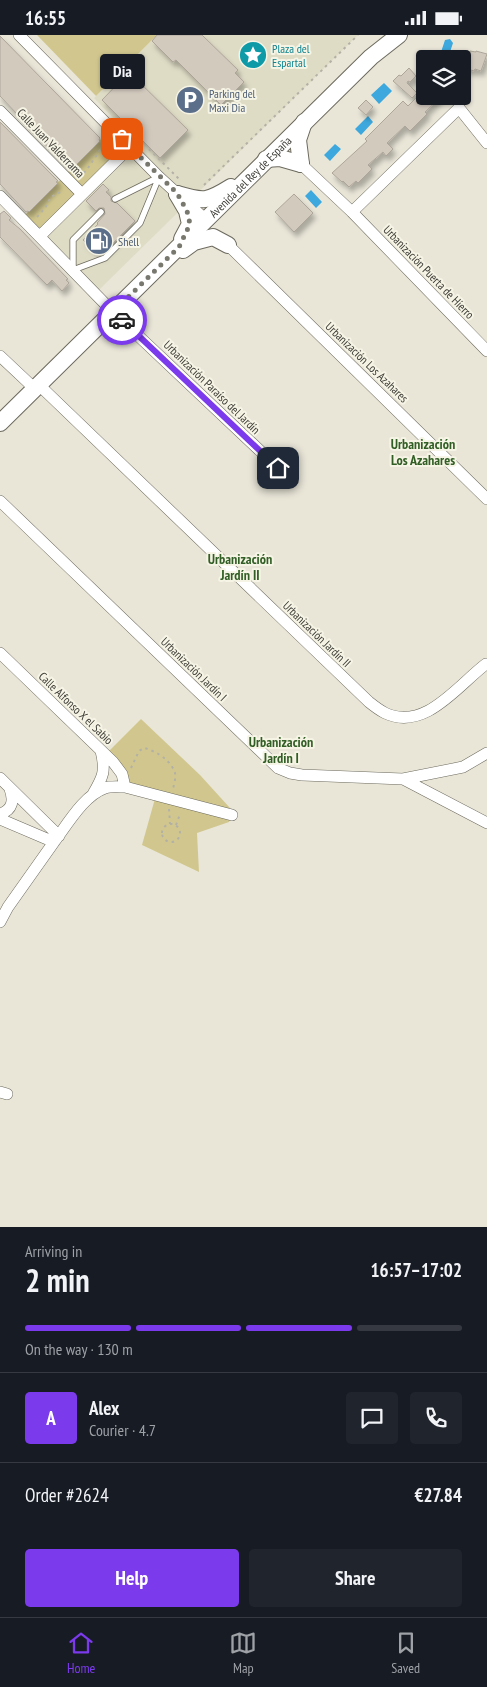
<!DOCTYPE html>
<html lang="en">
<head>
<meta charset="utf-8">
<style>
  :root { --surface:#171b24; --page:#20242c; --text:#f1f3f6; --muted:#9ea1a6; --line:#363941; --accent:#7c3aed }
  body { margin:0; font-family:"PT Sans Narrow",sans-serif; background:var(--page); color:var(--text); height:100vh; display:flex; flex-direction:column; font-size:19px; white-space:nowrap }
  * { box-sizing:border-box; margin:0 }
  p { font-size:16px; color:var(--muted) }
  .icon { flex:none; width:28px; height:28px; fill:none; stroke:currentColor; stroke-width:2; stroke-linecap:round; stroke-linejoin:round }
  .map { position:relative; height:1192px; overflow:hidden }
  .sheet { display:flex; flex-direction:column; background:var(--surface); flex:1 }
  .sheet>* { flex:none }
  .controls { position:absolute; left:416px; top:15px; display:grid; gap:10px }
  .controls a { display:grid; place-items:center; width:55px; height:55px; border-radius:5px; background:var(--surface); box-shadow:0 1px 4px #0004; font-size:25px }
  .pin { position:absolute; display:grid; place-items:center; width:42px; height:42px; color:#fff; margin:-21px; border-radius:10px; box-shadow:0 2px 8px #0006 }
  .courier { position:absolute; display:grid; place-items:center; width:50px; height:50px; margin:-25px; border:4px solid #7c3aed; border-radius:50%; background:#fff; color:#222; box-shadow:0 1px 6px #0007 }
  .bubble { position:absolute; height:35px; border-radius:5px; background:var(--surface); box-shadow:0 1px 4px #0004; font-size:16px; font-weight:600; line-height:35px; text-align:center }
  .headline em { font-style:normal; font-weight:600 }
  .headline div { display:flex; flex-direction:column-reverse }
  .headline { display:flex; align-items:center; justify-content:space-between; height:85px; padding:0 25px }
  h1 { font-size:32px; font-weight:600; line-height:38px }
  .bar { display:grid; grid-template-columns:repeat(4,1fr); gap:8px 5px; align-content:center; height:60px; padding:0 25px }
  .bar i { height:6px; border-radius:4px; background:var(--line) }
  .bar .current { background:var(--accent) }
  .bar p { grid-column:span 4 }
  .line { display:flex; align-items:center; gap:12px; padding:0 25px; border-top:1px solid var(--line) }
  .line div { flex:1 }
  .round { display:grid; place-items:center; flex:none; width:52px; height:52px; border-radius:5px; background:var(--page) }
  .primary-button { display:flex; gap:10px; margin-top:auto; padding:10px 25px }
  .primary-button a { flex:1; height:58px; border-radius:5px; background:var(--accent); color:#fff; font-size:20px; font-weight:600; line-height:58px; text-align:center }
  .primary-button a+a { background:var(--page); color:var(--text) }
  .status { display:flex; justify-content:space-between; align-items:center; height:35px; padding:0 25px; background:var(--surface); direction:ltr }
  .status svg { height:14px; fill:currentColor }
  .tab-bar { display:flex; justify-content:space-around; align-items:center; height:70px; border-top:1px solid var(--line); background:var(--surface); font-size:14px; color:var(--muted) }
  .tab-bar a { display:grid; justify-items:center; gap:2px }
  .tab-bar .current { color:var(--accent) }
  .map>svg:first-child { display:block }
</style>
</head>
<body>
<div class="status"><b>16:55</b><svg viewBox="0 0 49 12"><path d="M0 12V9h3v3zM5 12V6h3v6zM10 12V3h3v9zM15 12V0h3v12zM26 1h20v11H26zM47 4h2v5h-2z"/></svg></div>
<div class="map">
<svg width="487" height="1192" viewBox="0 0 487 1192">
  <defs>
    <filter id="shadow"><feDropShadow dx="3" dy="5" stdDeviation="2.5" flood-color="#0004"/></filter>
  </defs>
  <rect width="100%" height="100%" fill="#e9e6d8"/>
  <path fill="#dfdcc6" d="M157,0h201l-259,255 -53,-54 92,-92 -44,-46z"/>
  <path fill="#d1c78e" d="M37,0h120l-61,61z
    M111,94l19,18 -90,89 -18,-18z
    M141,684l59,56 30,33 2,7 -3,7 -32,11 2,39 -57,-27 14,-50 -31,-8 -20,-32z"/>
  <path fill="#3da8dd" d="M450,4l3,4 -4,12 -8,-3 4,-12z
    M384,48l8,8 -13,13 -8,-9z
    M368,81l5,6 -12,13 -6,-6z
    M335,109l6,5 -11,12 -6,-6z
    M311,155l11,12 -6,6 -11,-12z"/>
  <path fill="#d3cabe" stroke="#ada599" filter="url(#shadow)" d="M157,0h45l36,35 -3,3 9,9 -23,23 -45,-45 -3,2 -21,-21z
    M0,1l100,102 -1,2 1,1 -28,28 -1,-2 -2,2 -69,-73z
    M462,16l8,2v-2l6,1v-1l11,3 -6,17 -6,-2 -1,2 -10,-3 2,-4 -4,-1z
    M409,33l7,8 -6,6 -2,-1 -1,2 10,10 -5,5 -19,-17 6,-6 2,1z
    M129,37l59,58 -28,28 -58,-58z
    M418,61h24l-17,16 2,2 -17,17 -5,-5 -18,17 6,6 -7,7 -3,-4 -15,13 4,4 -14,14 -2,-2 -7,6 -6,-6 -1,1 -10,-9 35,-32 -2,-2 38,-38 5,5z
    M366,65l7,7 -7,8 -8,-7z
    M0,87l58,59 -2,1 2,1 -29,29 -1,-1 -2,1 -26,-28z
    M103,149l6,6 -3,2 5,5v4l6,2 18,18 -33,33 -3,1 -16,-15 15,-16 -1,-1 8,-9 -1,-6h-5l-3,3 -10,-10z
    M294,159l19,19 -19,19 -19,-20z
    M4,176l7,7 -2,2 11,9 48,50 -2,1 3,3 -7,8 -10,-11 -5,5 -47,-48v-23z"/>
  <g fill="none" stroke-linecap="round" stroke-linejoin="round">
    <defs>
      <path id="lane" d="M115,164l44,-22
        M101,177l-28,28v30l32,-12 35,-35 19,-46"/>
      <path id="street" d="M19,0l140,142 47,43
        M0,76l82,83
        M301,129l51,48 135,139
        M0,161l113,116 179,169
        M352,177l107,-104 28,35
        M40,201l90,-89
        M228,210l259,254
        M0,321l34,32
        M38,349l331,318c5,4 10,8 16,11 40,19 73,-28 101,-49
        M0,466l278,267 12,5 12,2 101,4 60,-12 24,-14
        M0,618l113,109 9,12 3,13
        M0,743l59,58
        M403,744l84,44
        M93,759c10,-17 13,-23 8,-43
        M0,779c13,-4 14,-14 10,-25
        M0,784l54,23c13,-17 30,-47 51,-54 6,-2 14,-1 20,-1l107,28
        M0,887l8,-15 46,-65
        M0,1057l7,2"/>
      <g id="secondary">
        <path d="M266,124l14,-1 21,6"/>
        <path d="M301,129l-3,-24 6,-18"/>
        <path d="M177,159c27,8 30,8 54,-7"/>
        <path d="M177,159l10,17 3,13 -8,15"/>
        <path d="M183,215l11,-8 19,-5 15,8"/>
        <path id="s1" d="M0,388l371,-366 28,-22"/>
      </g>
    </defs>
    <use href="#lane" stroke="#6c6a5e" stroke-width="7"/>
    <use href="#street" stroke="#6c6a5e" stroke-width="12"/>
    <use href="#secondary" stroke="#6c6a5e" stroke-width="18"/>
    <path stroke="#b3b1a5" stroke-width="2" stroke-dasharray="2.5 4" stroke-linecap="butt" d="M149,114l32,32
      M78,141l8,-5 14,-21 11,-8
      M204,150l154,-150
      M37,182l8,-9 6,-11 11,-6
      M131,733l8,-17 5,-3c12,3 27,12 31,25 1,5 -1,11 -2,16
      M169,774l1,15
      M162 798a9 9 0 1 1 18 0a9 9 0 1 1-18 0Z
      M176,790l4,-11"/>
    <use href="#lane" stroke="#fff" stroke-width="5.5"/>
    <use href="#street" stroke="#fff" stroke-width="11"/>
    <use href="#secondary" stroke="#fff" stroke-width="16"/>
  </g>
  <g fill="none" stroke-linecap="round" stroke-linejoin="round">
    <path stroke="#79786f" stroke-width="5" stroke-dasharray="0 9" d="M122,104l55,54 10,18 3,13 -11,23 -66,65 9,8"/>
    <path stroke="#7c3aed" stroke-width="6" d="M122,285l156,148"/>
  </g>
  <defs>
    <symbol id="sight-disc" viewBox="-11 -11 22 22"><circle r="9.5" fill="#0f9aa8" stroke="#f6f4e5"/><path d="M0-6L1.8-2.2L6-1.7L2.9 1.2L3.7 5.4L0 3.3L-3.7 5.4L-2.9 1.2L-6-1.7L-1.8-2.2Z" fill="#fff"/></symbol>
    <symbol id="parking-disc" viewBox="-11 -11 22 22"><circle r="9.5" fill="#5c6f8a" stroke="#f6f4e5"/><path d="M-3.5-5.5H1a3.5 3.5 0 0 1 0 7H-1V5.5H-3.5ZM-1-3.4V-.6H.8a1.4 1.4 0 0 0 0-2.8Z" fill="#fff"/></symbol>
    <symbol id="fuel-disc" viewBox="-11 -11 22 22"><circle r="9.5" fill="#5c6f8a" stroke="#f6f4e5"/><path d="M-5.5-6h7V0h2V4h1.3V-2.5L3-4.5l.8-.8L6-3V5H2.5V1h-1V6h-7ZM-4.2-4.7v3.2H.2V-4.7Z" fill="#fff"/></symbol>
  </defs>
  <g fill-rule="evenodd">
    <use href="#sight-disc" x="237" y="4" width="32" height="32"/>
    <use href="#parking-disc" x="174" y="49" width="32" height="32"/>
    <use href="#fuel-disc" x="83" y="190" width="32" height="32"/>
  </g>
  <g text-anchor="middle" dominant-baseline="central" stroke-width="4" stroke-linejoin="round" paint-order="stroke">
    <g font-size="12" fill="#0d838f" stroke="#f6f4e5" text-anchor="start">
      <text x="272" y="13">Plaza del<tspan x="272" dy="14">Espartal</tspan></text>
    </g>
    <g font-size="12" fill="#4e5e75" stroke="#f6f4e5" text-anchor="start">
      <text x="209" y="58">Parking del<tspan x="209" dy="14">Maxi Dia</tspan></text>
      <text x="118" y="206">Shell</text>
    </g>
    <g font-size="12" fill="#3d3c36" stroke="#f6f4e5">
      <text transform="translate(51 108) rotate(46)">Calle Juan Valderrama</text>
      <text stroke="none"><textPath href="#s1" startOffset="351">Avenida del Rey de España</textPath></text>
      <text transform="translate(429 237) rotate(46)">Urbanización Puerta de Hierro</text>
      <text transform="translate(367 327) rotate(44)">Urbanización Los Azahares</text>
      <text transform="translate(212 352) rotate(44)">Urbanización Paraíso del Jardín</text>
      <text transform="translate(317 599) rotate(44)">Urbanización Jardín II</text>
      <text transform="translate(194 634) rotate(44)">Urbanización Jardín I</text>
      <text transform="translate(76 673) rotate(44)">Calle Alfonso X el Sabio</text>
    </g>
    <g font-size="14" font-weight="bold" fill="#315e25" stroke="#f6f4e5">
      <text x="423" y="409">Urbanización<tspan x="423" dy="16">Los Azahares</tspan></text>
      <text x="240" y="524">Urbanización<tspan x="240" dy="16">Jardín II</tspan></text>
      <text x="281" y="707">Urbanización<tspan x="281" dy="16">Jardín I</tspan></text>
    </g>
  </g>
</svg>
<div class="controls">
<a><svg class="icon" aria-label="layers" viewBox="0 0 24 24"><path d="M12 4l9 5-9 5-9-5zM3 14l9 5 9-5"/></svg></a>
</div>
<div class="pin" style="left:122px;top:104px;background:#ea580c"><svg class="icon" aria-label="bag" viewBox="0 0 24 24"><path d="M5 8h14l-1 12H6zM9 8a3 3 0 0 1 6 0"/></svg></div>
<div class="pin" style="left:278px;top:433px;background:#1f2937"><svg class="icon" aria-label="home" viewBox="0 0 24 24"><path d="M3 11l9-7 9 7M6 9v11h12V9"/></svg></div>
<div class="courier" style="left:122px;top:285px"><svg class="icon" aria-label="car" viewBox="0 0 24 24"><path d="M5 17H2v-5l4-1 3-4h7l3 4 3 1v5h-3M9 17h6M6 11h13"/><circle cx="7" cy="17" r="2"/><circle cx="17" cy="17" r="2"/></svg></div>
<div class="bubble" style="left:100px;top:19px;width:45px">Dia</div>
</div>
<section class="sheet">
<div class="headline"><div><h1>2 min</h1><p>Arriving in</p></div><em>16:57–17:02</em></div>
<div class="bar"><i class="current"></i><i class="current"></i><i class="current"></i><i></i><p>On the way · 130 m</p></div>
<div class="line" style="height:90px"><b class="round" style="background:var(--accent);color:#fff">A</b><div><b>Alex</b><p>Courier · 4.7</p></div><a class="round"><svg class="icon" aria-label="chat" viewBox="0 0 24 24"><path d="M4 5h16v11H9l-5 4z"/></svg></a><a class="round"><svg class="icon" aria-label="phone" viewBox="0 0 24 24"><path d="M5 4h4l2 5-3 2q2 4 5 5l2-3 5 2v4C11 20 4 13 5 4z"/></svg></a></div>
<div class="line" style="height:65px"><div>Order #2624</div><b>€27.84</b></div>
<div class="primary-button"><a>Help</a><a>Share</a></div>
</section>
<nav class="tab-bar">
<a class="current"><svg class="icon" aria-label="home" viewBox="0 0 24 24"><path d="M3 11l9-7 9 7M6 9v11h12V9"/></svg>Home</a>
<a><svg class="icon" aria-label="map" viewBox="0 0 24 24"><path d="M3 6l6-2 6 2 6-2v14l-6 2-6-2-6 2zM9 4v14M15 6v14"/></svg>Map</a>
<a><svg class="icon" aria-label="saved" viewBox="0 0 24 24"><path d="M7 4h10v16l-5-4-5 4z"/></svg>Saved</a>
</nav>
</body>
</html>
